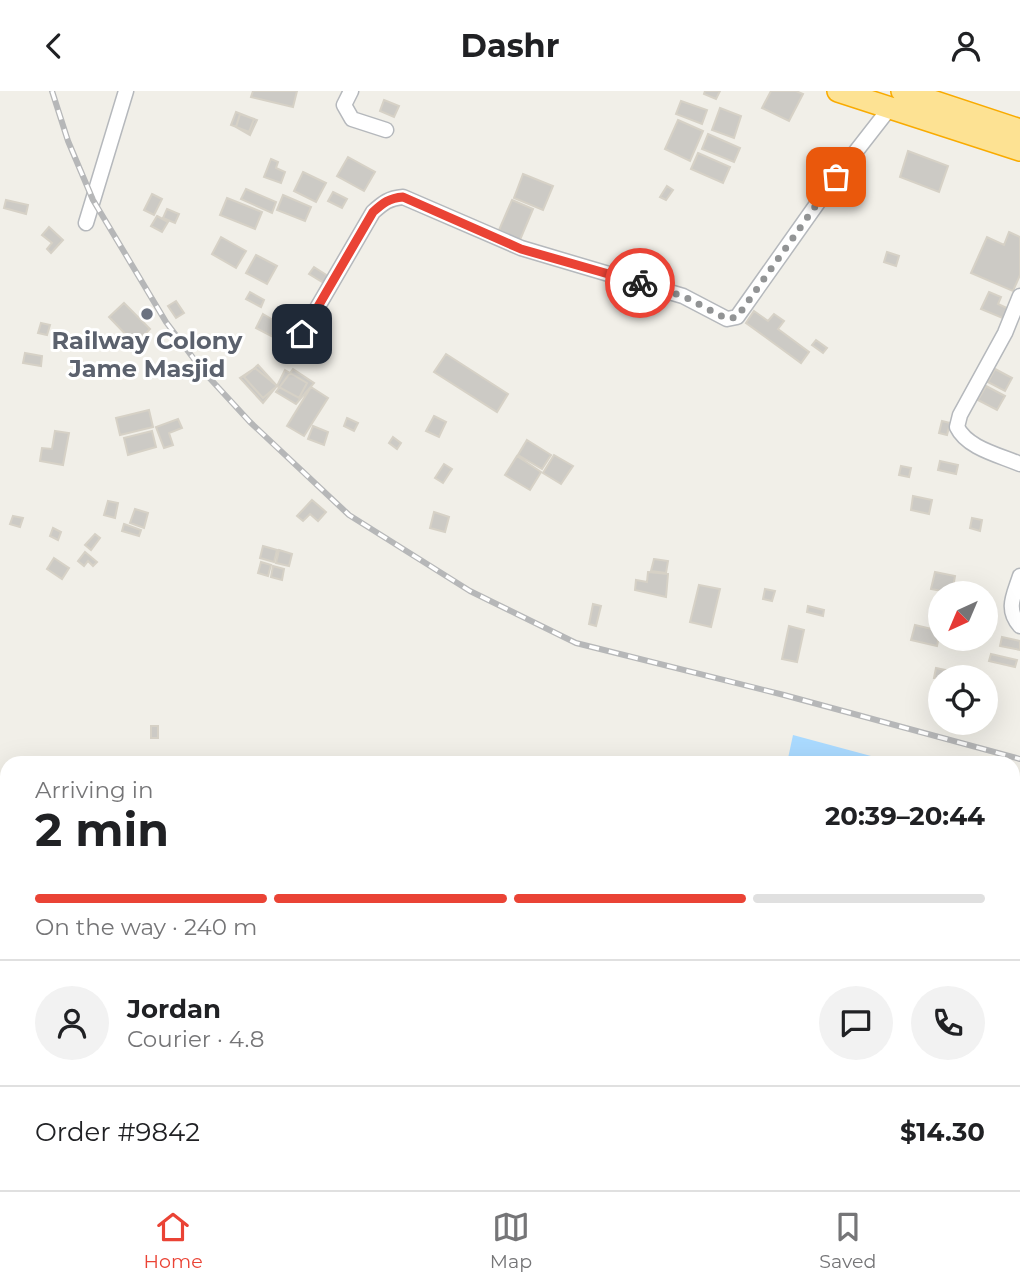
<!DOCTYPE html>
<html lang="en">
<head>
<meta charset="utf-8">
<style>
  :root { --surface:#fff; --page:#f2f2f2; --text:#202124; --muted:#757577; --line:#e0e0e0; --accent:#ea4335 }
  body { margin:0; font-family:Montserrat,sans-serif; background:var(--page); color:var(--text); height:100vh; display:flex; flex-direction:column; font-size:26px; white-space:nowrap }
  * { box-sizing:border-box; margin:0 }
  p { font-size:23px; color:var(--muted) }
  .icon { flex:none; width:38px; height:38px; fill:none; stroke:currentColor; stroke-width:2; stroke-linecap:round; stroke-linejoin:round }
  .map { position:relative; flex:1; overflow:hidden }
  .side { position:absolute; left:0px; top:665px; width:1020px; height:434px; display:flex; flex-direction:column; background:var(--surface); border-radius:21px 21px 0 0; box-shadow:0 7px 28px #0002 }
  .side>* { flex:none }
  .needle { width:46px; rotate:224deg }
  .buttons { position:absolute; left:928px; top:490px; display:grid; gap:14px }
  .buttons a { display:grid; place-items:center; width:70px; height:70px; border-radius:50%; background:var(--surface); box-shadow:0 7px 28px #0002; font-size:35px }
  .pin { position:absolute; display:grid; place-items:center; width:60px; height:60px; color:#fff; margin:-30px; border-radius:14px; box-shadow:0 4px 10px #0006 }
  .courier { position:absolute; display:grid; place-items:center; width:70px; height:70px; margin:-35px; border:5px solid #ea4335; border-radius:50%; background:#fff; color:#222; box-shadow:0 2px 9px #0007 }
  .head em { font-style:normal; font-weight:700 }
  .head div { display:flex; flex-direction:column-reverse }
  .head { display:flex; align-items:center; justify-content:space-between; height:119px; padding:0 35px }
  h1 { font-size:46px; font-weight:700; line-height:52px }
  .bar { display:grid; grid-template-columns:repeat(4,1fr); gap:10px 7px; align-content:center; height:84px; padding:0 35px }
  .bar i { height:9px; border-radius:5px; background:var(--line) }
  .bar .current { background:var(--accent) }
  .bar p { grid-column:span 4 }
  .line { display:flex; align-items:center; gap:18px; padding:0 35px; border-top:2px solid var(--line) }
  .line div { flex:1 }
  .round { display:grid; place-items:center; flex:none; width:74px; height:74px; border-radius:37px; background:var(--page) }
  header { display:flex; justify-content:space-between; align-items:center; height:91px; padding:0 35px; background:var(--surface); font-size:32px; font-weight:700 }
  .tabs { display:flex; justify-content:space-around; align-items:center; height:98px; border-top:2px solid var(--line); background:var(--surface); font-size:19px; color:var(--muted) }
  .tabs a { display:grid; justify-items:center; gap:4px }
  .tabs .current { color:var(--accent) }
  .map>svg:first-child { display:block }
</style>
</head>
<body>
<header><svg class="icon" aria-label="back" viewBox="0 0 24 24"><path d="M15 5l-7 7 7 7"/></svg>Dashr<svg class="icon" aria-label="person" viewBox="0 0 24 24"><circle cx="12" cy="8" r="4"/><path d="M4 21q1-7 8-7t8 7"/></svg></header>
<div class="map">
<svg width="1020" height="1099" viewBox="0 0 1020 1099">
  <rect width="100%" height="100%" fill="#f1efe8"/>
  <path fill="#aadaff" d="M793,644l104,28h-110z
    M1013,703l7,2v78l-7,1z"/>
  <path fill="#cccac5" stroke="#d6d1c6" stroke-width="2" d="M253,0h44l-4,16 -42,-10z
    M705,0h15l-4,8 -12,-5z
    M771,0h25l7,3 -14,27 -27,-13z
    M384,9l15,6 -5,11 -14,-6z
    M681,10l26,9 -5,14 -26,-10z
    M720,17l21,8 -7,22 -22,-8z
    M236,21l18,7 -5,13 -18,-7z
    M240,23l17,6 -7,15 -14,-8z
    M678,29l25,11 -13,30 -25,-12z
    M708,43l32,14 -6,14 -32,-13z
    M908,60l40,15 -9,26 -39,-15z
    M698,62l32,14 -7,16 -32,-14z
    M348,66l27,15 -11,19 -27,-15z
    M271,68l7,3 -2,6 9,4 -4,11 -17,-6z
    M303,81l23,11 -10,19 -22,-11z
    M523,83l30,12 -10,24 -29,-12z
    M667,95l6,4 -7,10 -6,-3z
    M246,98l30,13 -4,11 -31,-14z
    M333,101l14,7 -5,9 -14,-7z
    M152,103l10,5 -8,16 -10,-5z
    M283,104l28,12 -6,14 -28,-11z
    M227,107l35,14 -7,17 -35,-14z
    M6,109l22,5 -2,9 -22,-6z
    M512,109l21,9 -13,31 -21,-10z
    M167,118l12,5 -4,9 -12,-5z
    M157,125l11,6 -6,10 -11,-6z
    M49,136l14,13 -12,13 -4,-4 5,-6 -10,-8z
    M1009,141l11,5v38l-7,16 -42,-18 16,-36 17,8z
    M221,146l25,14 -10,17 -24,-14z
    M887,161l12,4 -3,10 -12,-4z
    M256,164l21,11 -10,18 -21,-11z
    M314,176l14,9 -4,7 -15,-9z
    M250,201l14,8 -3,7 -15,-8z
    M989,201l12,5 -3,7 11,5 -4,10 -24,-10z
    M176,210l8,12 -8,5 -8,-12z
    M124,212l26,26 -15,15 -26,-27z
    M754,220l14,10 6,-7 10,7 -6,8 31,23 -8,11 -55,-40z
    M263,223l17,10 -7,13 -17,-9z
    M41,232l9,2 -3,10 -9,-2z
    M816,249l11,8 -4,5 -11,-8z
    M25,262l17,3 -1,10 -18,-3z
    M446,263l62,40 -11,18 -63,-40z
    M258,274l19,21 -14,12 -19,-21z
    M255,277l22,18 -14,17 -23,-25z
    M293,278l21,14 -18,21 -20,-12z
    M995,278l17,9 -7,13 -17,-9z
    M285,279l22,13 -8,15 -22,-12z
    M986,295l19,10 -8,14 -19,-10z
    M311,296l17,11 -24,38 -17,-10z
    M149,319l4,17 -33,8 -4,-17z
    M434,325l12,6 -7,15 -13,-6z
    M347,327l11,5 -4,8 -10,-5z
    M178,328l4,9 -13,5 4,12 -9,3 -8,-21z
    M942,330l8,2 -3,12 -8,-2z
    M313,335l15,6 -4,13 -16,-6z
    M55,340l14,2 -6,32 -23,-4 2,-13 10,1z
    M152,340l4,16 -28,8 -4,-17z
    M393,346l8,6 -4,6 -8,-6z
    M527,349l24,15 -9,14 -24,-14z
    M554,364l19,11 -12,18 -18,-11z
    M517,365l24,16 -11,18 -25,-15z
    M940,370l18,4 -2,9 -18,-4z
    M444,373l8,5 -9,14 -8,-5z
    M901,375l10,2 -2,9 -10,-2z
    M913,405l19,4 -3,14 -18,-4z
    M312,409l14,12 -8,9 -8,-7 -7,7 -6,-5z
    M108,410l10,2 -3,15 -11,-3z
    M135,418l13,4 -4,15 -14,-5z
    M434,421l15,5 -4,15 -15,-4z
    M13,425l10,2 -3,9 -10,-3z
    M972,427l10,2 -2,11 -10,-3z
    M124,433l17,6 -2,6 -17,-5z
    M53,437l8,4 -3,8 -8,-4z
    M95,443l5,4 -9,12 -6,-5z
    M263,455l14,4 -3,12 -14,-4z
    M279,459l13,4 -3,12 -13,-3z
    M85,461l12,10 -4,4 -5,-5 -4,5 -6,-5z
    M54,467l15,10 -7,11 -15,-10z
    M654,468l14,2 -2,12 -15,-2z
    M261,471l10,3 -3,11 -10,-3z
    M273,475l11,3 -2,11 -11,-3z
    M648,481l20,2 -2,23 -31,-7 1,-10 11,2z
    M935,481l20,4 -3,17 -21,-4z
    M699,494l21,4 -9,38 -21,-5z
    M765,498l10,2 -3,10 -9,-2z
    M593,513l8,2 -5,20 -7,-2z
    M808,515l16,4 -1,6 -16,-4z
    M915,534l25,6 -3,15 -26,-6z
    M789,535l15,4 -7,32 -15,-3z
    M1002,546l18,4v9l-20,-4z
    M991,563l26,6 -2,7 -26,-6z
    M936,577l19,4 -1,5 -20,1z
    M151,635h7v12h-7z
    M7,809v18l-7,-6v-5z
    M1017,1068l3,2v24l-7,-4v-12z
    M52,1092l2,2 -5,5h-28l-6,-6z
    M85,1092h39l-7,5 1,2h-37l-1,-1z
    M263,1092h15l-1,7h-15z
    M315,1092h36l-1,7h-35z
    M550,1092l5,7h-19l-6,-6z
    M946,1092h20l-1,7h-20z"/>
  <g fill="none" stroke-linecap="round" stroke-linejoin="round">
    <defs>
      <path id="minor" d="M351,0l-7,14 8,14 34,11
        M86,132l40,-132
        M1020,205l-15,37 -45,82 -3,12c10,21 42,28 63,37
        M302,243l71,-122c10,-9 16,-14 30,-15l118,51 162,48 44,23 10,-2 99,-140 53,-68
        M1020,485c-6,19 -15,33 0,50
        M1013,825l7,-1
        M0,1031l7,7
        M59,1092l6,7
        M446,1092v7
        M938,1099l1,-7"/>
      <path id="highway" d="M838,0l182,59
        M902,0l118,39"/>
    </defs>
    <use href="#minor" stroke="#b5b8bc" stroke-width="17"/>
    <use href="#highway" stroke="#f9ab00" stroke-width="24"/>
    <use href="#minor" stroke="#fff" stroke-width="14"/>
    <use href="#highway" stroke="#fde293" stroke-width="21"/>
    <defs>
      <path id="rail" d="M52,0l16,50 25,59 73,122 37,49 47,51 99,93 121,76 106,52 208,52 236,64"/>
    </defs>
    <use href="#rail" stroke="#b6b7b8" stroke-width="6"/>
    <use href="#rail" stroke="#fff" stroke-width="3.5" stroke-dasharray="10" stroke-linecap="butt"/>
  </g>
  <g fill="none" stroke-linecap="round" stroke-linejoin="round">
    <path stroke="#929495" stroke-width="7" stroke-dasharray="0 12.6" d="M640,192l43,13 44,23 10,-2 99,-140"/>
    <path stroke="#ea4335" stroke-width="9" d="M302,243l71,-122c10,-9 16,-14 30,-15l118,52 119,34"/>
  </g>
  <circle fill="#6b7280" stroke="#fff" stroke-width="2.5" cx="147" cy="223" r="7"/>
  <g text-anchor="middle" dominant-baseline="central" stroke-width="6" stroke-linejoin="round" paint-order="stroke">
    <g font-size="24" font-weight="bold" fill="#5b616d" stroke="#fff">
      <text x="147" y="249">Railway Colony<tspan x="147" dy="28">Jame Masjid</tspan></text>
    </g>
  </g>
</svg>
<div class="buttons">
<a><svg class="needle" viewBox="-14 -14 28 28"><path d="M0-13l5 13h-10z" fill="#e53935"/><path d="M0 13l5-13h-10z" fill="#757577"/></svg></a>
<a><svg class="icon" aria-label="locate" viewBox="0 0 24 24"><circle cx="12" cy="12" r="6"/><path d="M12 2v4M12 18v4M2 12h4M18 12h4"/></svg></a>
</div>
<div class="pin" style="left:836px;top:86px;background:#ea580c"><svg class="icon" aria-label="bag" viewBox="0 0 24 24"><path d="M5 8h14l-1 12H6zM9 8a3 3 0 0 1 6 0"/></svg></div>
<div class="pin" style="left:302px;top:243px;background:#1f2937"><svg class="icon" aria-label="home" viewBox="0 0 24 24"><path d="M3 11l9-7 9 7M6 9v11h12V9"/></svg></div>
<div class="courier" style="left:640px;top:192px"><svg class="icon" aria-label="bike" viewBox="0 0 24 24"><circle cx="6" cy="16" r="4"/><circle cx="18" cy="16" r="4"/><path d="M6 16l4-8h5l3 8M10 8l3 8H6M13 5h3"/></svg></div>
<section class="side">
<div class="head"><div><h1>2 min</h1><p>Arriving in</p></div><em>20:39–20:44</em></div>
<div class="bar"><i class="current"></i><i class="current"></i><i class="current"></i><i></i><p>On the way · 240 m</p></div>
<div class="line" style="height:126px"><a class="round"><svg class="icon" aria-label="person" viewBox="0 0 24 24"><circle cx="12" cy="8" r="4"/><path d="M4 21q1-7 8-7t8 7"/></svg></a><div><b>Jordan</b><p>Courier · 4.8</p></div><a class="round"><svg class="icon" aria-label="chat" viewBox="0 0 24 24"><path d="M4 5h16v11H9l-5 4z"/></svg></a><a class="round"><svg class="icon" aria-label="phone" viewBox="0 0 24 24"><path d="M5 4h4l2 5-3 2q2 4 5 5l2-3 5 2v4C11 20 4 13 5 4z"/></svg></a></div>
<div class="line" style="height:91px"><div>Order #9842</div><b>$14.30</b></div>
</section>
</div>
<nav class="tabs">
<a class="current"><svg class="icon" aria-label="home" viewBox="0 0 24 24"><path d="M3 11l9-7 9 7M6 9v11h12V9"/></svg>Home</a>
<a><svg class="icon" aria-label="map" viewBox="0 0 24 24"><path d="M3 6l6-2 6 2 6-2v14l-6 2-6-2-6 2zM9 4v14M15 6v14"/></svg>Map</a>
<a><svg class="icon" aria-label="saved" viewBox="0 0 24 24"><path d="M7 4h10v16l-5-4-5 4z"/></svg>Saved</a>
</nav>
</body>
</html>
